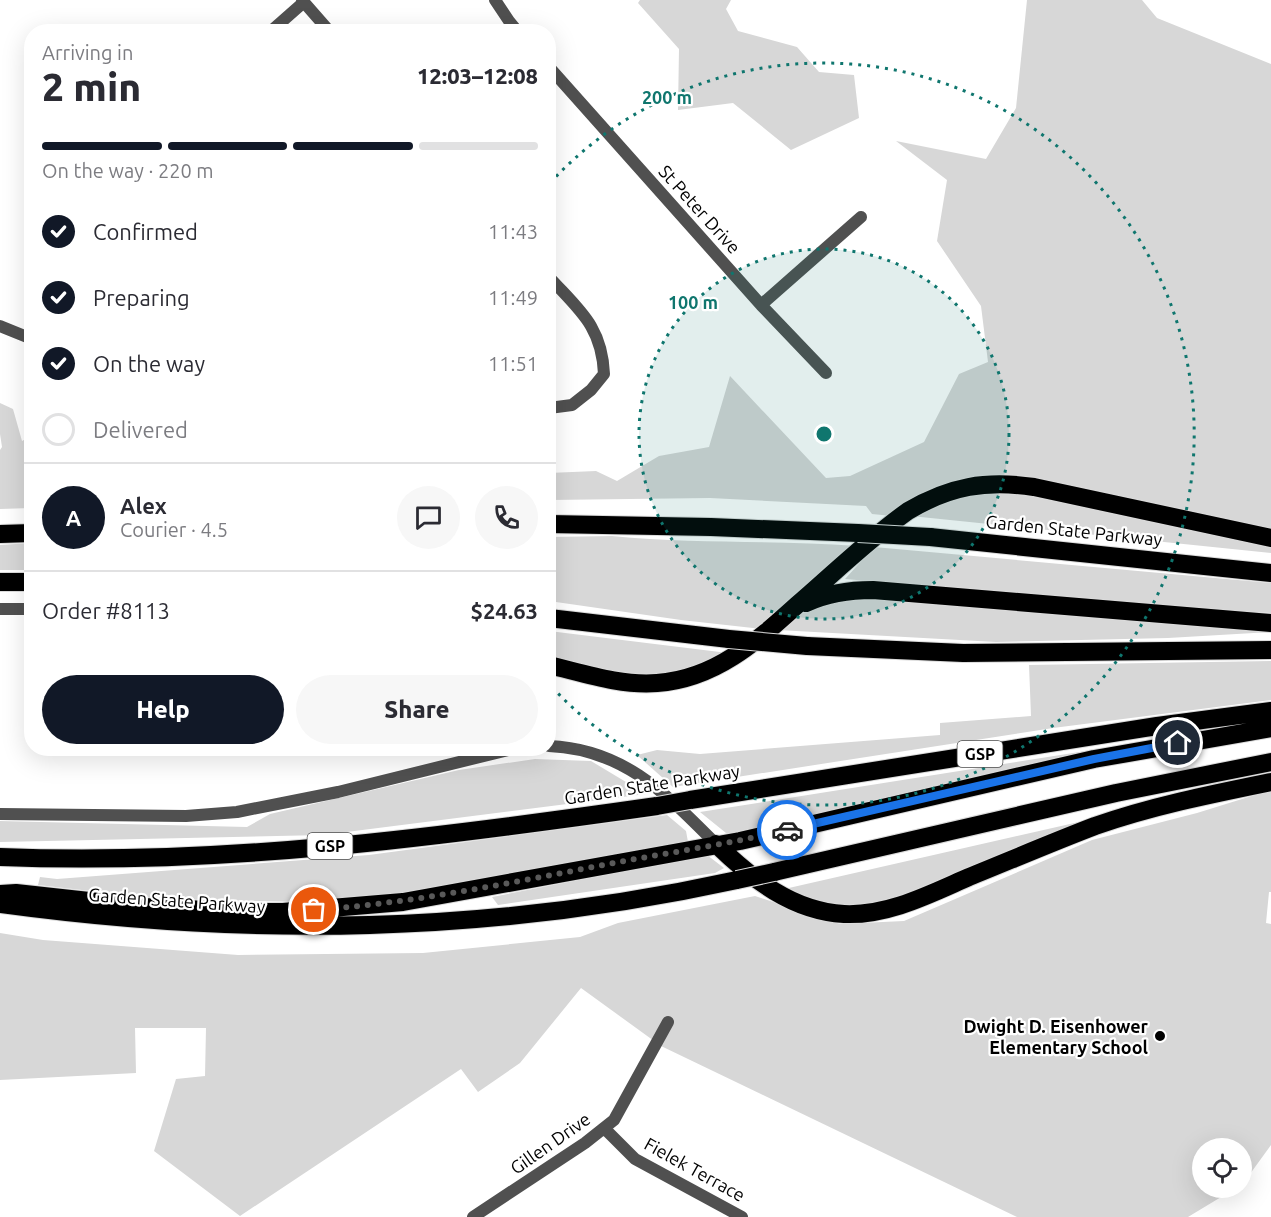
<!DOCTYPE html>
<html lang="en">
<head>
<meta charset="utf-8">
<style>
  :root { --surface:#fff; --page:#f7f7f7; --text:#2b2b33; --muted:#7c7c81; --line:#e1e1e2; --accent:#111827 }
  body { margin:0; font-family:Ubuntu,sans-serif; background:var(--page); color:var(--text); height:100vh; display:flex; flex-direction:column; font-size:22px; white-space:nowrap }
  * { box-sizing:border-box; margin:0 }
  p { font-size:20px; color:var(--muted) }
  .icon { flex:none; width:33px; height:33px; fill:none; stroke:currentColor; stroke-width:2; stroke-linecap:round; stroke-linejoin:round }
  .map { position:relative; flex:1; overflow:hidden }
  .drawer { position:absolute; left:24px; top:24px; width:532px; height:732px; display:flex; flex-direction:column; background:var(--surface); border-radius:24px; box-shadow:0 6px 24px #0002 }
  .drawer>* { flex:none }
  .tools { position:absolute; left:1192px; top:1138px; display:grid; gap:12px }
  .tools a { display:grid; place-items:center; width:60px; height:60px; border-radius:50%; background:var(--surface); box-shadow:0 6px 24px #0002; font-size:30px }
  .pin { position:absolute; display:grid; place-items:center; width:51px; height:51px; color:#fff; margin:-26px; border:3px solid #fff; border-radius:50%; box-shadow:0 2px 6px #0007 }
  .courier { position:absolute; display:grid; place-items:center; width:60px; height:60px; margin:-30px; border:4px solid #1a73e8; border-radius:50%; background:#fff; color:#222; box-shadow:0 2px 8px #0007 }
  .head em { font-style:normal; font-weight:800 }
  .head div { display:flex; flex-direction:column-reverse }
  .head { display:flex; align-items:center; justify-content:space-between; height:102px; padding:0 18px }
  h1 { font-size:39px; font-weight:800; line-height:45px }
  .bar { display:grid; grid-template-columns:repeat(4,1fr); gap:9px 6px; align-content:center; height:72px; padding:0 18px }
  .bar i { height:8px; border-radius:4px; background:var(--line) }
  .bar .selected { background:var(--accent) }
  .bar p { grid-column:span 4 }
  .line { display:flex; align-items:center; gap:15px; padding:0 18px; border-top:2px solid var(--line) }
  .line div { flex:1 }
  .round { display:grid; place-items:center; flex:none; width:63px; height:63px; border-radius:32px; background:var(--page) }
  ol { padding:0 18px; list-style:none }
  li { display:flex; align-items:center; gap:18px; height:66px }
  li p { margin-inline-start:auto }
  li .icon { padding:6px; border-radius:50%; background:var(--accent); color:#fff; stroke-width:4 }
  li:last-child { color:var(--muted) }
  li i { width:33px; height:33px; border:3px solid var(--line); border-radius:50% }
  .cta { display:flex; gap:12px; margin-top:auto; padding:12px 18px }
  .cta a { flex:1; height:69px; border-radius:36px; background:var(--accent); color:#fff; font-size:24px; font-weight:800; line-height:69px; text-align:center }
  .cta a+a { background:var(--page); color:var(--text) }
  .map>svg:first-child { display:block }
</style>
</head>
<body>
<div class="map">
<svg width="1271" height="1217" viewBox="0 0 1271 1217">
  <rect width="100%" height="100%" fill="#fff"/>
  <path fill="#d7d7d7" d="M640,0h91l-5,9 12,22 59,16 22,25 35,3 5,43 -68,32 -58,-47 -55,7 1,-61 -41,-46z
    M1027,0h115l15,18 114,46v465l-289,-49 -90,36 -20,-2 -6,-8 -156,-8 -161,2v-27l47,-2 21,10 42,-25 50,-9 21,-71 96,102 24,-2 74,-34 35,-68 29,-12 -7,-56 -44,-65 10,-61 -51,-39 90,18 30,-51z
    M0,403l13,6 9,32 9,-5v72l-31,1v-59l2,-3 -2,-13z
    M1025,490l246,54v9l-360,-37 62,-25z
    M612,536c81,8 163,4 245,10l-95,83 -81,-9 -132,-19v-64z
    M31,543v27h-31v-25z
    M874,547l397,36v30l-79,-4 -347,-30z
    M864,595l407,35v2l-103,6 -172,4 -218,-12c29,-24 49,-28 86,-35z
    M549,631l179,22c-18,11 -46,21 -67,23 -35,3 -77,-10 -112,-17z
    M1271,661v39l-218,28 -380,59 -36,-32 20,-5 43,4 240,-19v-12l91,-7 -2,-51z
    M1111,747l-373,91 -12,-5 -26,-21z
    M535,759l56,2 55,33 -323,41 -323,7v-21l247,6 23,-13 189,-44z
    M1271,790v102h-2l-3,31 5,1v221l-29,40v-36h-39v39h33l-48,29h-171l-356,-171 -80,-58 -61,75 -42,29 -17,-23 -221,147 -86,-65 22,-72 29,-3 1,-48h-71l1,45 -136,7v-147l43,7 195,15 185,-2 157,-16 38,-14 137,-27 85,28 64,-3 188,-81 105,-27z
    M1114,814l-218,88 -57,6 -59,-18z
    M667,815l19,16 2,11 -282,56 -99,4 -146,-3 -123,-14 2,-8 17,2 312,-24z
    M707,855l17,13 -9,5 -217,32 -6,-8z"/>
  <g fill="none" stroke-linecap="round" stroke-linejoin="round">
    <defs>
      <path id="highway" d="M549,524l162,3 147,6
        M0,534l32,-1
        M930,537l341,36
        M0,582h32
        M806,603c22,-10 43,-13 67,-13l398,33
        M549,618l180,21
        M807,646l156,7 308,-3
        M549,665c34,8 72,21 108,18 58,-4 99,-41 140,-78 37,-32 72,-66 111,-94 42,-25 78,-31 126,-24l237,51
        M690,800l467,-74 114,-15
        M716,844c36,35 76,67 128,70 44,2 86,-20 125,-37 42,-17 84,-35 126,-51 57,-20 117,-32 176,-44
        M0,857c220,9 440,-20 657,-51
        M774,872l342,-79 155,-31
        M0,894l16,-1 128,14 105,5h34l120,-10 337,-61 354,-82 177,-31
        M0,904c249,34 491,30 737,-24"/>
    </defs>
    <use href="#highway" stroke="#dbdbdb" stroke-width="20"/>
    <path stroke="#505050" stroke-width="12" d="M302,0l28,32
      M495,0l14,21 9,11
      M270,32l34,-30
      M549,67l212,238 65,68
      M549,277c30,33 53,49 55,97l-13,16 -19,15 -23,3
      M761,305l100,-88
      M0,326l32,13
      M0,609h32
      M549,746c75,3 117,48 167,98
      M0,814l186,2 51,-4 101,-20 178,-44
      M604,1128l31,31 107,58
      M473,1217l112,-74 29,-23 54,-98"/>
    <use href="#highway" stroke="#000" stroke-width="18"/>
    <defs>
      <path id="highway-bridge" d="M858,533l72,4
        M729,639l78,7
        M657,806l33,-6
        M737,880l37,-8"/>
    </defs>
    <use href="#highway-bridge" stroke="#dbdbdb" stroke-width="20" stroke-linecap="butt"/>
    <use href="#highway-bridge" stroke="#000" stroke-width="18"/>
  </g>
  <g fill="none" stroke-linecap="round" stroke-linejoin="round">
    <path stroke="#595959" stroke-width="6" stroke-dasharray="0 10.8" d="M314,910c99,-7 196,-27 294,-46 59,-11 120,-20 179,-34"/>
    <path stroke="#1a73e8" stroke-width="8" d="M787,830l307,-71 84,-16"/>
  </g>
  <circle cx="824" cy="434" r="185" fill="#0f766e" fill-opacity=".12"/>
  <g fill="none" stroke="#0f766e" stroke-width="3" stroke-dasharray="3 6">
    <circle cx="824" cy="434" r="185"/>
    <path d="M550 183A371 371 0 1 1 550 685"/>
  </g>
  <circle fill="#000" stroke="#fff" stroke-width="2" cx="1160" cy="1036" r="6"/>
  <g text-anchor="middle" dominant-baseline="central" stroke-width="4.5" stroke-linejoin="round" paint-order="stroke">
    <g fill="#fff" stroke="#4c4c4c" stroke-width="1.5">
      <rect x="957.5" y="741" width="45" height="26" rx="4.5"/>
      <rect x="307.5" y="833" width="45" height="26" rx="4.5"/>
    </g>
    <g font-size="16" font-weight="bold" fill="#000">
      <text x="980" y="754">GSP</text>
      <text x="330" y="846">GSP</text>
    </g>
    <g font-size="18" fill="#000" stroke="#fff">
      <text transform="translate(700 209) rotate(48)">St Peter Drive</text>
      <text transform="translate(1074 530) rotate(6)">Garden State Parkway</text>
      <text transform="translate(652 784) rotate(-9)">Garden State Parkway</text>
      <text transform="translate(177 900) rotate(4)">Garden State Parkway</text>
      <text transform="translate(550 1143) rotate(-35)">Gillen Drive</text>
      <text transform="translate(695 1169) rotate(29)">Fielek Terrace</text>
    </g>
    <g font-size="18" font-weight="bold" fill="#000" stroke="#fff" text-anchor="end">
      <text x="1148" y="1026">Dwight D. Eisenhower<tspan x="1148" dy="21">Elementary School</tspan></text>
    </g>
  </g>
  <circle cx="824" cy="434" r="9" fill="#0f766e" stroke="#fff" stroke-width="3"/>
  <g font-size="18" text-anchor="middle" font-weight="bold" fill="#0f766e" stroke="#fff" stroke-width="4.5" stroke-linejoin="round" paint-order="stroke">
    <text x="667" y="104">200 m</text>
    <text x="693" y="309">100 m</text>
  </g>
</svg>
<div class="tools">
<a><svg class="icon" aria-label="locate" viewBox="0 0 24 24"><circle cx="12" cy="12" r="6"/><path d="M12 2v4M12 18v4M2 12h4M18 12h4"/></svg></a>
</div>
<div class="pin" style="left:314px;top:910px;background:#ea580c"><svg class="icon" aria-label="bag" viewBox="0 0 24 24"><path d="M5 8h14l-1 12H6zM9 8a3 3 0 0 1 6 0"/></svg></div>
<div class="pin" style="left:1178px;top:743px;background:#1f2937"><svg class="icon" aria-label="home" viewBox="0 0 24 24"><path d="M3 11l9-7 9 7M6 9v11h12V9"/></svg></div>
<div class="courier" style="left:787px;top:830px"><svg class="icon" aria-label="car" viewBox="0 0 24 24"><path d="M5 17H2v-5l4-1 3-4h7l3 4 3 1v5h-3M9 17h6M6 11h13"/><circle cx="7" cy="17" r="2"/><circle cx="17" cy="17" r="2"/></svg></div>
<section class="drawer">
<div class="head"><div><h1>2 min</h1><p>Arriving in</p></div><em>12:03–12:08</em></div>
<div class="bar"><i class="selected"></i><i class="selected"></i><i class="selected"></i><i></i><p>On the way · 220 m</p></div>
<ol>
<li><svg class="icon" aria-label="check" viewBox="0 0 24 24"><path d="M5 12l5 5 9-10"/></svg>Confirmed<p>11:43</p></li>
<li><svg class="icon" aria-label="check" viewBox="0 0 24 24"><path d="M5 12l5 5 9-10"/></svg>Preparing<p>11:49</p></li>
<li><svg class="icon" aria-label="check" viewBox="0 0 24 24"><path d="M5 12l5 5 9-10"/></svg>On the way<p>11:51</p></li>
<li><i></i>Delivered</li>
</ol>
<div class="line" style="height:108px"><b class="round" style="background:var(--accent);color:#fff">A</b><div><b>Alex</b><p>Courier · 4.5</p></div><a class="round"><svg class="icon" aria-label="chat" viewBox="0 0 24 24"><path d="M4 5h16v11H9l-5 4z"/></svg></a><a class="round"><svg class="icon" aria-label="phone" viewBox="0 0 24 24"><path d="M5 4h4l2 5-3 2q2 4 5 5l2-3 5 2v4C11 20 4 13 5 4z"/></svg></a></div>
<div class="line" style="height:78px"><div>Order #8113</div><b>$24.63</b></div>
<div class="cta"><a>Help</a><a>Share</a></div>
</section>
</div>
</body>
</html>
